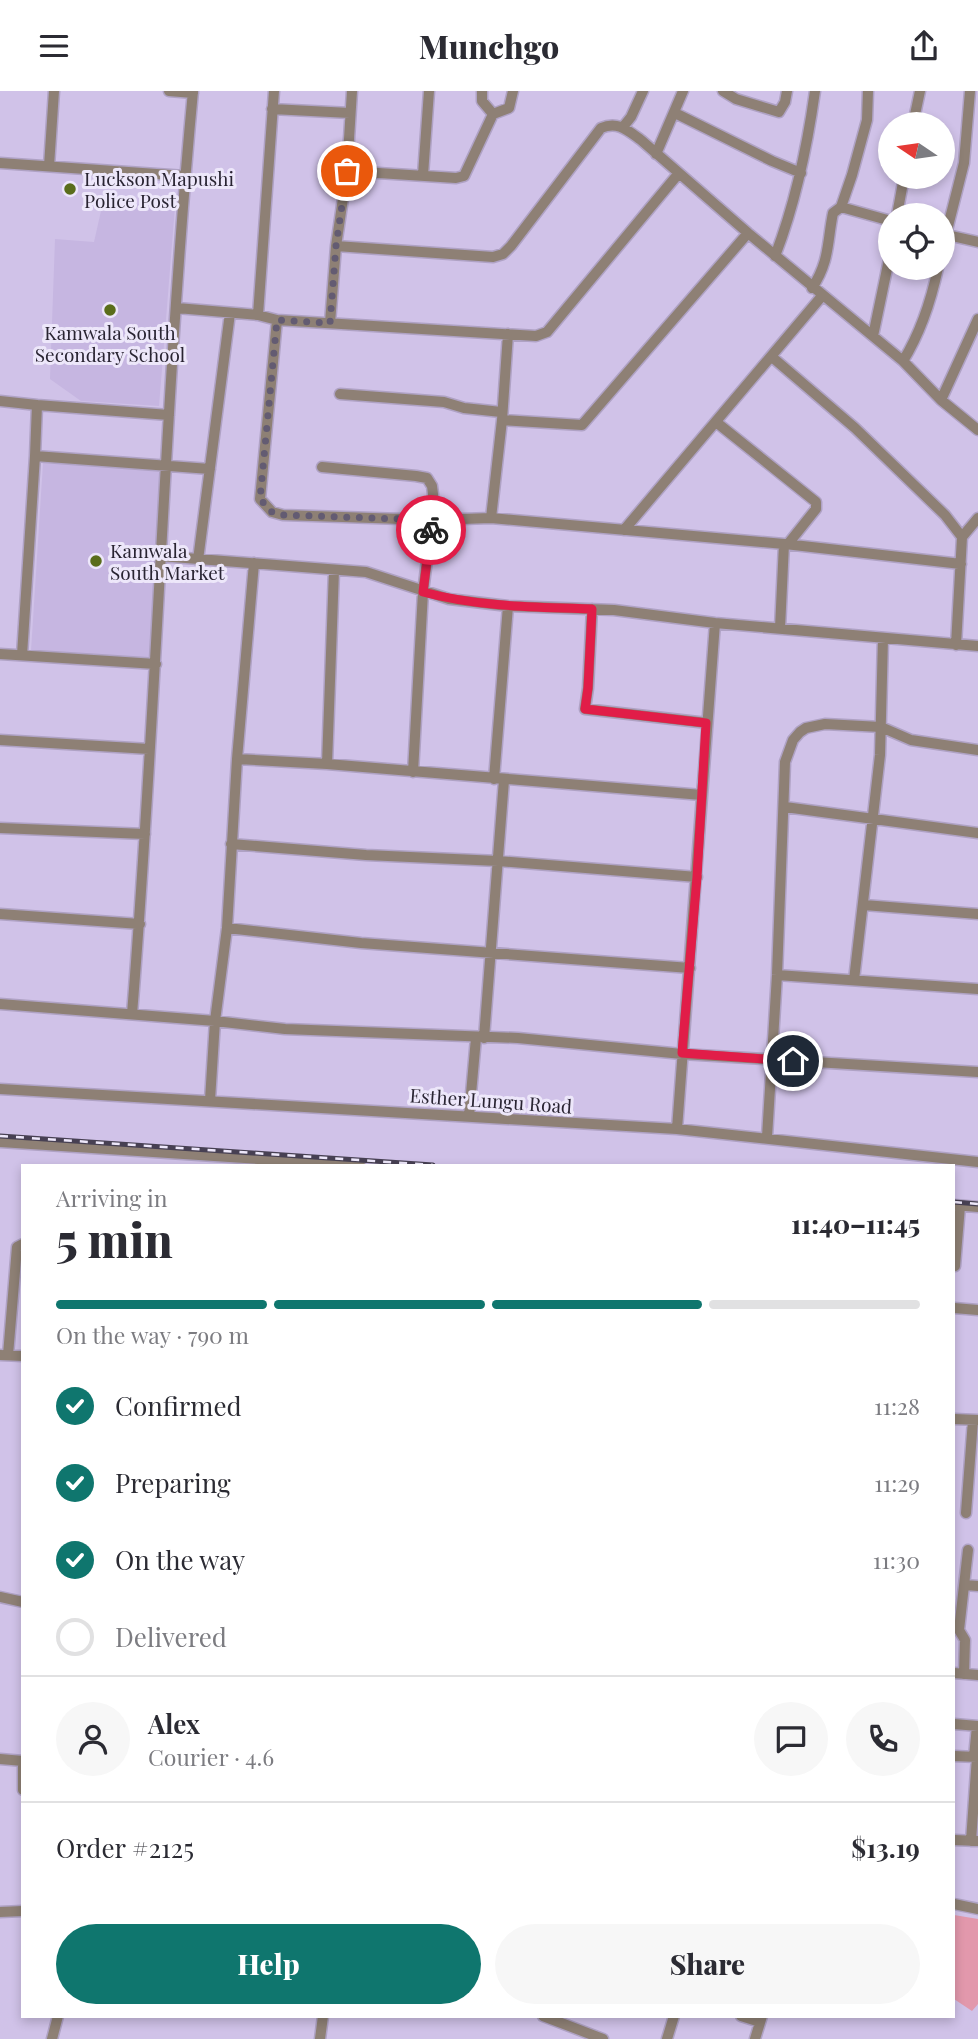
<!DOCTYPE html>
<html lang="en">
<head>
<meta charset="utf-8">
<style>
  :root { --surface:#fff; --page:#f7f7f7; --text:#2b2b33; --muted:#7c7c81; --line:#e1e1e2; --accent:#0f766e }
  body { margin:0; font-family:"Playfair Display",serif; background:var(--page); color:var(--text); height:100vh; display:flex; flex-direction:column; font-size:26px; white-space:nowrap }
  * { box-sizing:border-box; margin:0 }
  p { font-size:23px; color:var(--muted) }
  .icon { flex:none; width:38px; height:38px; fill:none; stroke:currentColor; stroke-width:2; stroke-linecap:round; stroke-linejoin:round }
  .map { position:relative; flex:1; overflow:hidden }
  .side { position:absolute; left:21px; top:1073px; width:934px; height:854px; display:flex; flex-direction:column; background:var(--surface); border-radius:0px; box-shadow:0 4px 10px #0003 }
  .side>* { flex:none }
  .needle { width:46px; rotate:283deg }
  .buttons { position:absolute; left:878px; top:21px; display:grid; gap:14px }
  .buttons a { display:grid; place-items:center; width:77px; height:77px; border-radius:50%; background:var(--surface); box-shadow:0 4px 10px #0003; font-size:35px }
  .pin { position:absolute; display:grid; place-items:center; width:60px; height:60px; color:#fff; margin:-30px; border:4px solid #fff; border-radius:50%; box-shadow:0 2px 7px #0007 }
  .courier { position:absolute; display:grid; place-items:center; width:70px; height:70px; margin:-35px; border:5px solid #e11d48; border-radius:50%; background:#fff; color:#222; box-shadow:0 2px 9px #0007 }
  .headline em { font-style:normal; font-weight:800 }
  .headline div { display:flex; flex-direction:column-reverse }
  .headline { display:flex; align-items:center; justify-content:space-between; height:119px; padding:0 35px }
  h1 { font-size:46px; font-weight:800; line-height:52px }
  .bar { display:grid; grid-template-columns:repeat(4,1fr); gap:10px 7px; align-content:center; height:84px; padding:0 35px }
  .bar i { height:9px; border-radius:5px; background:var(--line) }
  .bar .on { background:var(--accent) }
  .bar p { grid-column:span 4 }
  .line { display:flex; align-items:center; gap:18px; padding:0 35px; border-top:2px solid var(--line) }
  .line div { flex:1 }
  .round { display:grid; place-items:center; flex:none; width:74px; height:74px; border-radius:37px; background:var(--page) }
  ol { padding:0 35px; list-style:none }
  li { display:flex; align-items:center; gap:21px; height:77px }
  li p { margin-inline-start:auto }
  li .icon { padding:7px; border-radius:50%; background:var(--accent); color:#fff; stroke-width:4 }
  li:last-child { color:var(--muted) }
  li i { width:38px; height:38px; border:4px solid var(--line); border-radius:50% }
  .primary-button { display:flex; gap:14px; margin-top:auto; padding:14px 35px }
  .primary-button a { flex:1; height:80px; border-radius:42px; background:var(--accent); color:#fff; font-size:28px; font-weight:800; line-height:80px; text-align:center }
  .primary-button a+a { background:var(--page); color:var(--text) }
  header { display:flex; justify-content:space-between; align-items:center; height:91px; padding:0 35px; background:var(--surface); font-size:32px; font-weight:800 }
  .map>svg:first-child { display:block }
</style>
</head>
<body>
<header><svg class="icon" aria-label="menu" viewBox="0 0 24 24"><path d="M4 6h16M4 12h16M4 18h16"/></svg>Munchgo<svg class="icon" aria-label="share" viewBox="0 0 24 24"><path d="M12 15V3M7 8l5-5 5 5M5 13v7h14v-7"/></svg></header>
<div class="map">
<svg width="978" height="1948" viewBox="0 0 978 1948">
  <rect width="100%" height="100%" fill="#d0c2e8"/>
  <path fill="#c6b6e1" d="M103,111l72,5 -16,199 -78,-5 -31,-22 5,-140 39,3z
    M43,372l118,7 -11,188 -119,-7z"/>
  <path fill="#e298ac" d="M954,1824l24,4v85l-6,7 -18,-12z"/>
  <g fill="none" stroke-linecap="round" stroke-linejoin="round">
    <defs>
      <path id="minor" d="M169,0l24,2
        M482,0v10l11,13
        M723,0l13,8 43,13 6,-10 2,-11
        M272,18l78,4
        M675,22l97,48 29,12
        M913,33l7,-33
        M623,36l8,-10 12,-26
        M656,63l27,-63
        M0,72l185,13
        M49,75l5,-75
        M347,80l109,7 8,-2 29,-62 16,-6 4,-17
        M423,84l6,-84
        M841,116l50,14
        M897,124l7,-38
        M943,143l35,8
        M336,155l157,11 10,-3 8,-8 90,-118c17,-7 26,2 40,12l107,93 155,128 38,39 37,30
        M943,155l21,-83 6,-72
        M775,165c21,-54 32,-108 40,-165
        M812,197c18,-27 15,-46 21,-75l8,-6 11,-32 15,-55 1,-29
        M177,217l81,7 19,5 259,16 11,-4 132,-159
        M258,224l16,-224
        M277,229l-17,179 12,13 11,3 149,5 59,-2 293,26 -4,84
        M330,232l6,-77 11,-75 5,-80
        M873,245l18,-86
        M772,266l83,71 90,87 17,22 -6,108
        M903,270c18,-29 28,-60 35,-93
        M340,303l104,8 20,6 37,4
        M941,309l37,-81
        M0,310l37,4 -2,51
        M37,314l132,10
        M502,329l80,5 166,-192
        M716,331l100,80v7l-28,35
        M322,376l94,9 11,2 5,8 1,8 -1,26 -9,72 -10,180
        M491,427l11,-98 6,-86
        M624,439l198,-234
        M962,446l16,-19
        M785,453l176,20
        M160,465l206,16 83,27 59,7 106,4 101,13 263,23
        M198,469l32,-247
        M592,518l-4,79 -3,21 122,14
        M0,563l156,10
        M22,564l13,-199 175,13
        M0,649l149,9
        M237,668l90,5 375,31
        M327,673l7,-194
        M494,688l14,-173
        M785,716l193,26
        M0,737l145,6
        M231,753l135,11 132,6 199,16
        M864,814l114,9
        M0,823l140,10
        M227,837l134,15 329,25
        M777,884l201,14
        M854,889l26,-225 3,-117
        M0,913l215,17 70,8 233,9 164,16 296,18
        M132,923c25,-307 32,-616 61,-923
        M484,947l20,-258
        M0,998l677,40 301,33
        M210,1009l5,-79 12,-93 10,-169 17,-196
        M469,1025l7,-78
        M677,1038l38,-506
        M767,1046l10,-162 8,-213 8,-22 7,-8 6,-4 19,-4 56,3 30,13 67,10
        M0,1051l290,19
        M290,1074v-4l70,4
        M954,1114l24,2
        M955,1175l5,-60
        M954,1217l24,2
        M0,1264l23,1
        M8,1264l9,-108 6,-3
        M954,1328l24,1
        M966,1422l7,-93
        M965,1494l13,1
        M0,1506l23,5
        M954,1582l24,2
        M964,1583l1,-34 -6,-10 9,-80
        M954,1633l24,2
        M954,1665l23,1
        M974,1666l3,-31
        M0,1668l23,2
        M23,1674v25
        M954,1749l24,1
        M971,1750l6,-84
        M954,1813l24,5
        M0,1821l23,-1
        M543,1925l60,23
        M741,1925l19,6
        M52,1948l6,-23
        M320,1948l3,-23
        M667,1948l7,-23
        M755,1948l7,-23"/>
    </defs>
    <use href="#minor" stroke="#afa2c4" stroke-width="13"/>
    <use href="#minor" stroke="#8e8075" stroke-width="10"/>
    <defs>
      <path id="rail" d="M0,1045l433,29
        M954,1111l24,2"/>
    </defs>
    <use href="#rail" stroke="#474053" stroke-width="5"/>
    <use href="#rail" stroke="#ede7fa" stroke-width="2.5" stroke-dasharray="8" stroke-linecap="butt"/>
  </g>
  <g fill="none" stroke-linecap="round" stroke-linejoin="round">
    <path stroke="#635b72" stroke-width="7" stroke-dasharray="0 12.6" d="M347,80l-11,75 -6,77 -53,-3 -17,179 12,13 11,3 149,5 -1,10"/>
    <path stroke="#e11d48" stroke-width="9" d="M431,439l-8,62c55,15 113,15 169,17l-4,79 -3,21 121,14 -9,154 -15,176 111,8"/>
  </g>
  <g fill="#5a6d1b" stroke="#ede7fa" stroke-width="2.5">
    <circle cx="70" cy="98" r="7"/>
    <circle cx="110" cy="219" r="7"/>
    <circle cx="96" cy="470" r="7"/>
  </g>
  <g text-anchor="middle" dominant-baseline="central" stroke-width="6" stroke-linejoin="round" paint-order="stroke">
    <g font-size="19" fill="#292432" stroke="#ede7fa" text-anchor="start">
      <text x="84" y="87">Luckson Mapushi<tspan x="84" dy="22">Police Post</tspan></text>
      <text x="110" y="241" text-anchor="middle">Kamwala South<tspan x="110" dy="22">Secondary School</tspan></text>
      <text x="110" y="459">Kamwala<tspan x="110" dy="22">South Market</tspan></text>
    </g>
    <g font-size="19" fill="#292432" stroke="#ede7fa">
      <text transform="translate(491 1009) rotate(4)">Esther Lungu Road</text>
    </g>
  </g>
</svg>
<div class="buttons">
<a><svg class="needle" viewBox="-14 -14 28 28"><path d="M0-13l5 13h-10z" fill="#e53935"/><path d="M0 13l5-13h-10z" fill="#7c7c81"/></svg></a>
<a><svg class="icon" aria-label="locate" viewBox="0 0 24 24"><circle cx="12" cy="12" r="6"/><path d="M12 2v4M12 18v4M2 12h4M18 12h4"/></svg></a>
</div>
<div class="pin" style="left:347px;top:80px;background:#ea580c"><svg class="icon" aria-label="bag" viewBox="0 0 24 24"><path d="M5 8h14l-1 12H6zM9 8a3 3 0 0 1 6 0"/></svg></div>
<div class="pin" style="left:793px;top:970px;background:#1f2937"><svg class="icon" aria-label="home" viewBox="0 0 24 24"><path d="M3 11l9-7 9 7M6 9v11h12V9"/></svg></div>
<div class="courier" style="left:431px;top:439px"><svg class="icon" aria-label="bike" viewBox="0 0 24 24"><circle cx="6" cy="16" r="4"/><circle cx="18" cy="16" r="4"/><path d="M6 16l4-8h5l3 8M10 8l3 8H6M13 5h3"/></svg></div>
<section class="side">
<div class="headline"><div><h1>5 min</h1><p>Arriving in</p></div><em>11:40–11:45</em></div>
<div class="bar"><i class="on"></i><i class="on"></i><i class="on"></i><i></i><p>On the way · 790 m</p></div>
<ol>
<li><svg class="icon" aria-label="check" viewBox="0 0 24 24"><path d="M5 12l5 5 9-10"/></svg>Confirmed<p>11:28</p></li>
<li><svg class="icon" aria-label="check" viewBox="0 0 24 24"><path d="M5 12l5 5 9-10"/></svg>Preparing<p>11:29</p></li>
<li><svg class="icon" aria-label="check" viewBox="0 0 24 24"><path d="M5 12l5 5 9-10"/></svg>On the way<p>11:30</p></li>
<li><i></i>Delivered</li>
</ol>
<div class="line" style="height:126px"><a class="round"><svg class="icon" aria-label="person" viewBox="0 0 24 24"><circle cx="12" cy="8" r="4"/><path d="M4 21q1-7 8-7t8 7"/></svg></a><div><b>Alex</b><p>Courier · 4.6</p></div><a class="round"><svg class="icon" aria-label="chat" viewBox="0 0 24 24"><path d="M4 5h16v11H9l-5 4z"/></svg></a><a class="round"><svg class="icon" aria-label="phone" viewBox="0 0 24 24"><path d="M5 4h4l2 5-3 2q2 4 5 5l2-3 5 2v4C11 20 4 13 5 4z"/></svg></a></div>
<div class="line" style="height:91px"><div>Order #2125</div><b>$13.19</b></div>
<div class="primary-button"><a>Help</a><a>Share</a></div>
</section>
</div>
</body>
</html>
